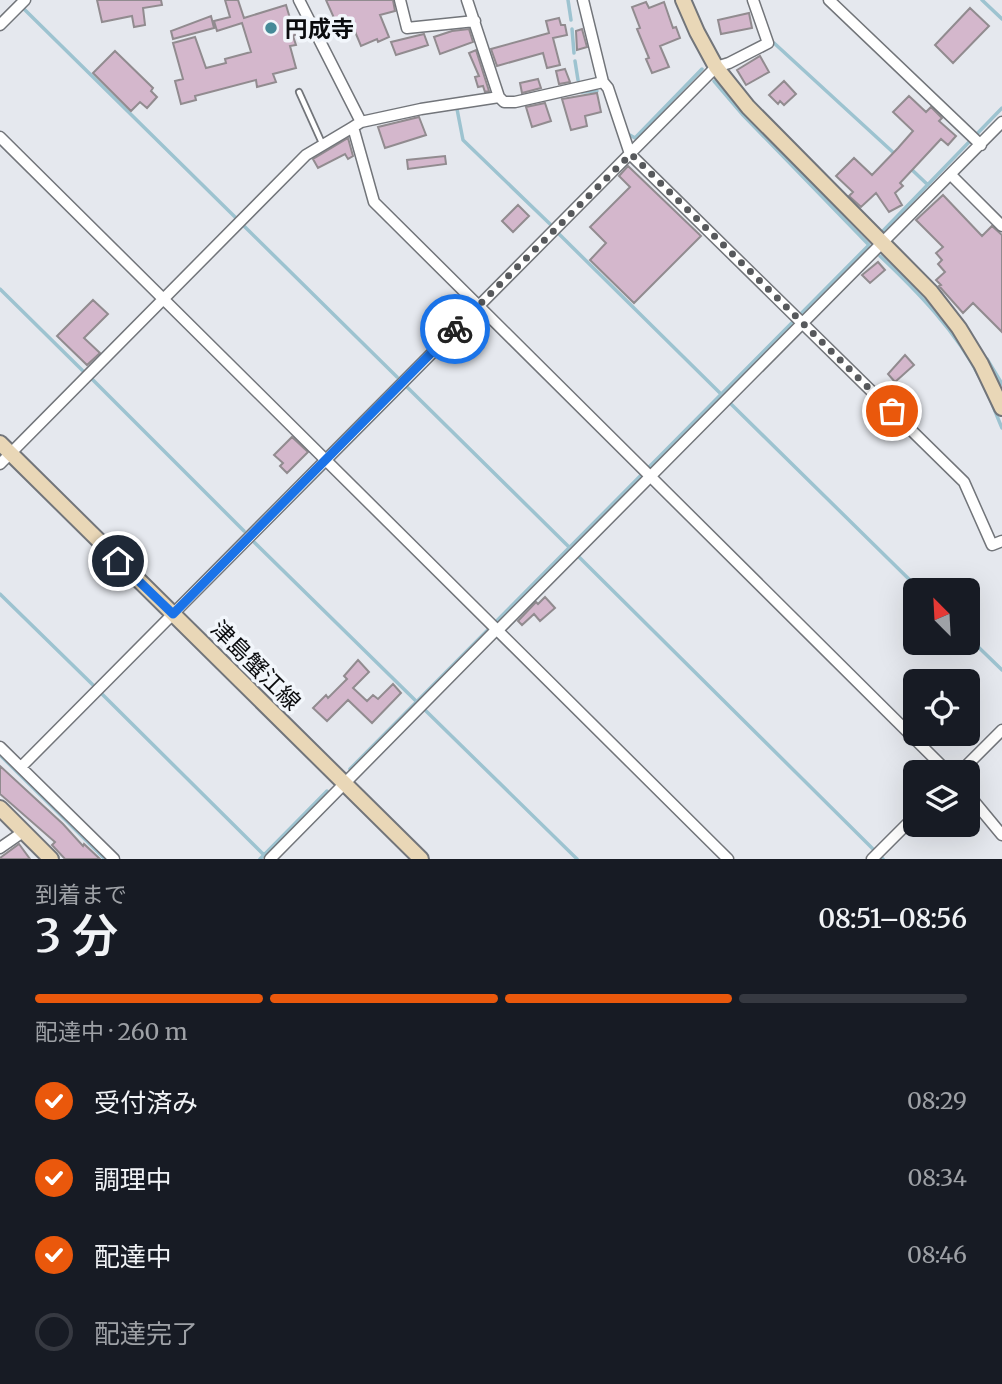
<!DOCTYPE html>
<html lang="ja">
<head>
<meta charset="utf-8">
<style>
  :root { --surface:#171b24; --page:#20242c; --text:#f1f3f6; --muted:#9ea1a6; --line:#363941; --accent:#ea580c }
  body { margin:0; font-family:Merriweather,"Noto Sans JP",serif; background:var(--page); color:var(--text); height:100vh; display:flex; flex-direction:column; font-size:26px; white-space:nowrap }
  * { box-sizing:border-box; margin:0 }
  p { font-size:23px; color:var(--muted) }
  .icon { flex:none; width:38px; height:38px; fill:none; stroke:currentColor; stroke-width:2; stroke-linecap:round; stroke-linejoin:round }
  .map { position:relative; height:859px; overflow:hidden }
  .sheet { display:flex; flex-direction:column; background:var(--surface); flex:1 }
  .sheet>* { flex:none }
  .needle { width:46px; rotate:336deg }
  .controls { position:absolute; left:903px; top:578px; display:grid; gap:14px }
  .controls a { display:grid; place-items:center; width:77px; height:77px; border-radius:10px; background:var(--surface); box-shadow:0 7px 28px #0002; font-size:35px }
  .pin { position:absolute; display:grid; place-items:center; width:60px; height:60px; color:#fff; margin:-30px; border:4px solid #fff; border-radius:50%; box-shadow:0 2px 7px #0007 }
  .courier { position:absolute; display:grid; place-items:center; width:70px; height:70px; margin:-35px; border:5px solid #1a73e8; border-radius:50%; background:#fff; color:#222; box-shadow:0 2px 9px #0007 }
  .head em { font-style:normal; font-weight:600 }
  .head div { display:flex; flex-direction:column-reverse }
  .head { display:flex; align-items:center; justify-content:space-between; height:119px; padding:0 35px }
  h1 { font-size:46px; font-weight:600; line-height:52px }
  .bar { display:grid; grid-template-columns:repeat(4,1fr); gap:10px 7px; align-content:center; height:84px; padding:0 35px }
  .bar i { height:9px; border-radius:5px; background:var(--line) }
  .bar .on { background:var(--accent) }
  .bar p { grid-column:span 4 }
  ol { padding:0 35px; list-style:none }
  li { display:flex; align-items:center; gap:21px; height:77px }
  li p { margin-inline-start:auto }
  li .icon { padding:7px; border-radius:50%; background:var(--accent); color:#fff; stroke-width:4 }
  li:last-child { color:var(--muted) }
  li i { width:38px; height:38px; border:4px solid var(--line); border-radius:50% }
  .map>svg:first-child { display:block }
</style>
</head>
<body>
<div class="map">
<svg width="1002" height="859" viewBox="0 0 1002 859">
  <rect width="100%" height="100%" fill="#e5e8ee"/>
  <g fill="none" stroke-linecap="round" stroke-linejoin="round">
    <path stroke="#9dc3d0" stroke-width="3.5" d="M568,0l3,20
      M982,0l20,19
      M24,9l211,208
      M572,29l2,24
      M774,43l122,112
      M575,61l3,19
      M582,92l15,-1
      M457,109l6,31 87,84
      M628,134l7,4 67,-69
      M909,167l19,18
      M244,226l153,151
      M881,233l121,-125
      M559,234l163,161
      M880,256c38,36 76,75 100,122 9,16 15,34 22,50
      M0,289l83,82
      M987,359l15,25
      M92,379l152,152
      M407,387l163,161
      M731,404l189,186
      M254,542l163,160
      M578,556l295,293
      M0,594l93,91
      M968,637l34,33
      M102,694l163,162
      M425,710l152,149
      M0,755l105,104
      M350,769l519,-524 -126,-130 -29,-34
      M882,858l1,1
      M260,859l67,-68"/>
  </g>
  <path fill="#d4b7cc" stroke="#918b8f" stroke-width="2" d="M97,0h64l1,5 -19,3 2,17 -11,2 -2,-11 -30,6z
    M225,0h13l6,18 42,-13 9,30 -2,1 3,9 -6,1 6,22 -23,6 3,8 -19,5 -1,-7 -61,16 1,4 -15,4 -6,-23 8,-2 -10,-36 22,-6 11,31 20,-5 -1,-4 26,-7 -9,-29 -25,8 -3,-10 16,-4z
    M326,0h67l2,11 -15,4 9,22 -11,5 -1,-3 -16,7 -10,-24 -13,5z
    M646,2l3,6 15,-6 9,26 3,-1 4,11 -20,8 9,21 -17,6 -6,-14 3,-1 -12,-29 3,-1 -8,-21z
    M970,8l19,18 -36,37 -18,-18z
    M749,13l3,15 -31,6 -3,-14z
    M211,16l3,12 -41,11 -2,-8z
    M559,18l2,7h4l2,10 -14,3 7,27 -13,3 -4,-15 -46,13 -6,-17 58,-16 -3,-12z
    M469,29l4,13 -33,12 -6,-17 18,-6z
    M582,29l5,18 -10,3 -1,-19z
    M424,34l4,11 -32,10 -5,-13z
    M476,50l13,41 -4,1 -2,-6 -5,1 -3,-10 4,-1 -10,-23z
    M115,51l38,37 -2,3 6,6 -10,11 -7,-6 -9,9 -38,-38z
    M760,56l9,16 -23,13 -9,-15z
    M565,69l5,13 -11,2 -3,-13z
    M538,79l3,9 -19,5 -2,-10z
    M784,81l12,13 -12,11 -4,-4 -2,3 -9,-9z
    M597,93l4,19 -16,4 2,10 -16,4 -9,-31z
    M909,96l17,16 5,-5 11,11 -3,3 17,15 -8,9 -7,-6 -41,44 3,3 -8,7 7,12 -13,7 -13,-19 -15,14 -12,-11 4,-4 -17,-16 18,-18 18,17 26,-27 15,-17 -20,-19z
    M545,103l6,18 -19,6 -6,-20z
    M419,117l7,18 -41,13 -7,-21z
    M348,138l5,18 -5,3 -3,-5 -27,14 -5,-9z
    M445,156l1,8 -38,5 -1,-9z
    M628,166l73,70 -67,67 -44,-43 16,-17 -16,-16 40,-40 -11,-11z
    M943,195l39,41 10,-10 10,9v97l-29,-29 -10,10 -24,-27 2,-1 -5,-5 9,-8 -7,-8 4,-4 -6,-7 7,-6 -27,-27z
    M518,205l11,11 -16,16 -11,-11z
    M878,262l7,8 -15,13 -8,-8z
    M93,300l15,14 -24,24 16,15 -13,12 -30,-29z
    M905,355l9,10 -19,17 -7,-8z
    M292,437l16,15 -21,21 -7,-7 3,-3 -9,-8z
    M545,597l10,11 -15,13 -6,-7 -12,11 -4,-4 18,-19 2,2z
    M358,660l11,12 -16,16 14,13 6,-6 5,4 15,-15 8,9 -29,30 -24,-23 -21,21 -14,-13 13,-13 2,3 19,-19 -3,-3z
    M0,766l63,58 20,22 1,-2 16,15h-35l-13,-14 3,-3 -55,-48z
    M19,844l11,15h-30v-1z"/>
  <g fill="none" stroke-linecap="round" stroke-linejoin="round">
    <defs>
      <path id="lane" d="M299,92l23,51"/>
      <path id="street" d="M299,0l62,122
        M400,0l7,28 68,-7
        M467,0l32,97
        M583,0l20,82 5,6 22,66 334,328 28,63 10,-4
        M829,0l152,145
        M0,25l25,-25
        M603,82l-88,20h-11l-5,-5 -78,12 -60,13 -8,5 21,75 574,570
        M0,137l728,722
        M951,175l51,51
        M0,464l306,-309 47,-28
        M498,630l504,-508
        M0,747l114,112
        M21,767l695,-700 13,-4 39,-20 -15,-43
        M960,772l42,-42
        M968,794l34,41
        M0,848l23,-16
        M270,859l227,-230
        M872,859l43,-43"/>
      <path id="secondary" d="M683,0l14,32 19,35 32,40 183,185 28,36 22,36 21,44
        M0,443l421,416
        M0,808l51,51"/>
    </defs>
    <use href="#lane" stroke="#72757a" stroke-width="8"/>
    <use href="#street" stroke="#72757a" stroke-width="13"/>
    <use href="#secondary" stroke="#72757a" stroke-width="18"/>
    <use href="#lane" stroke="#fff" stroke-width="4.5"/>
    <use href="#street" stroke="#fff" stroke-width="10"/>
    <use href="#secondary" stroke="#e9d7b7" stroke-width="14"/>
  </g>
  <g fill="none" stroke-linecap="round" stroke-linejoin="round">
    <path stroke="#57595c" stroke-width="7" stroke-dasharray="0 12.6" d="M455,329l176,-175 261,257"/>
    <path stroke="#1a73e8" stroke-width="9" d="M118,561l55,53 282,-285"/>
  </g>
  <circle fill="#468a98" stroke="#f2f6fb" stroke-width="2.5" cx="271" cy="28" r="7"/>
  <g text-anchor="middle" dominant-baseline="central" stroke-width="7" stroke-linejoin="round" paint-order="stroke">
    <g font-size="23" font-weight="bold" fill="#0b0c0e" stroke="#f2f6fb" text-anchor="start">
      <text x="285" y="28">円成寺</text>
    </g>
    <g font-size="23" fill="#0b0c0e" stroke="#f2f6fb">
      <text transform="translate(256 665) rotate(45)">津島蟹江線</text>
    </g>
  </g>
</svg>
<div class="controls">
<a><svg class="needle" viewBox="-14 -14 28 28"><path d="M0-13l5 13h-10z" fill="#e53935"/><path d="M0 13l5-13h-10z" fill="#9ea1a6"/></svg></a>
<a><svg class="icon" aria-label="locate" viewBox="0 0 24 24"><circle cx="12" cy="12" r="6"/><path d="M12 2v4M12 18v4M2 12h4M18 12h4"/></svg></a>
<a><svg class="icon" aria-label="layers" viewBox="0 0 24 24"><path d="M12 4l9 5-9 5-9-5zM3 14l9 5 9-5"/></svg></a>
</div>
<div class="pin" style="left:892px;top:411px;background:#ea580c"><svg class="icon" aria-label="bag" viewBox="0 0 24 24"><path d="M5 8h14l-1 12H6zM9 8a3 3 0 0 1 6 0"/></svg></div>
<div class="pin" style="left:118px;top:561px;background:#1f2937"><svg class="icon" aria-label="home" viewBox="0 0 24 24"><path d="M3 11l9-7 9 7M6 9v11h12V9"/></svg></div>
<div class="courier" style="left:455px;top:329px"><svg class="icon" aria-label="bike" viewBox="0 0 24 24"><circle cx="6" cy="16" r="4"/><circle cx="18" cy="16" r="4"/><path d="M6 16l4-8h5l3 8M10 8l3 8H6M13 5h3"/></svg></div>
</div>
<section class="sheet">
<div class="head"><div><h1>3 分</h1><p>到着まで</p></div><em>08:51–08:56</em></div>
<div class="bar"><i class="on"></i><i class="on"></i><i class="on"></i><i></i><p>配達中 · 260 m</p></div>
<ol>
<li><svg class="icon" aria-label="check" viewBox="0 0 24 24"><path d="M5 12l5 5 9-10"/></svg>受付済み<p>08:29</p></li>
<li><svg class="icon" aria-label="check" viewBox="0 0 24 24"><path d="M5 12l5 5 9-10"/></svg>調理中<p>08:34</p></li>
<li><svg class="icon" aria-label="check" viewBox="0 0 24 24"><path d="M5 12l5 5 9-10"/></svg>配達中<p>08:46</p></li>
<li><i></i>配達完了</li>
</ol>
</section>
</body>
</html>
